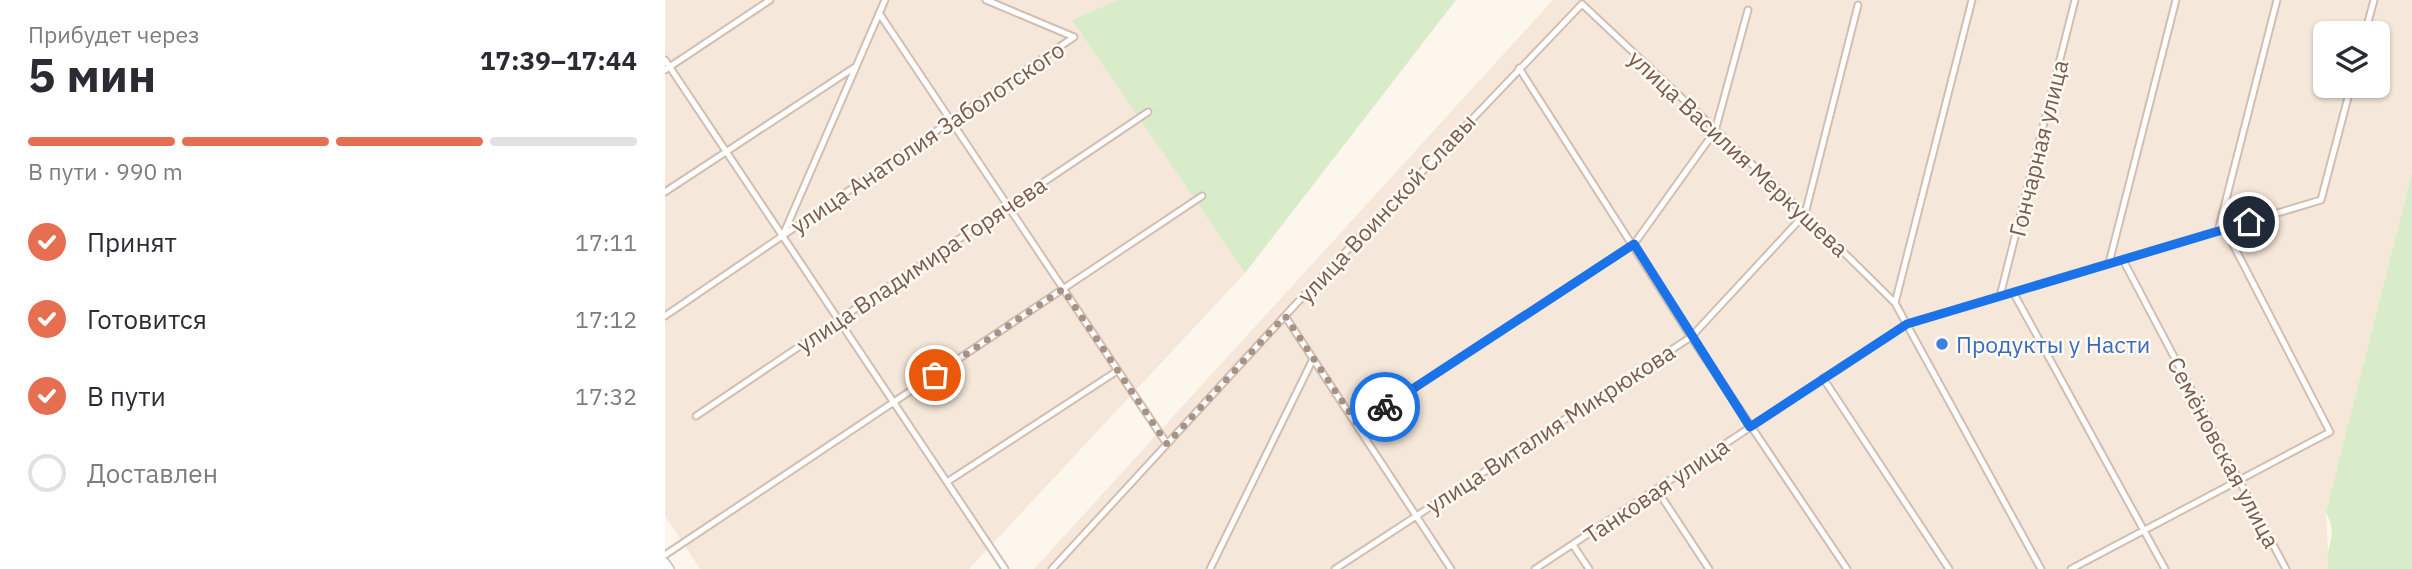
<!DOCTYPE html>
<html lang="ru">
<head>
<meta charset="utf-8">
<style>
  :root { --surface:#fff; --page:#f2f2f3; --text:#2b2b33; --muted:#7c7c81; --line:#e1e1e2; --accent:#e76f51 }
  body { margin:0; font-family:"IBM Plex Sans",sans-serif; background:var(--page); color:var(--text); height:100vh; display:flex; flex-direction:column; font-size:26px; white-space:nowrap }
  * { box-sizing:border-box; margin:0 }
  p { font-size:23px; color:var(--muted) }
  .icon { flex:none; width:38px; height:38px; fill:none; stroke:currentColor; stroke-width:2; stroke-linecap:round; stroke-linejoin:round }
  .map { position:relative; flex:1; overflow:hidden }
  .details { display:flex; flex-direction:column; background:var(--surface); width:665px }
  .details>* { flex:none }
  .tools { position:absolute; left:1648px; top:21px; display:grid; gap:14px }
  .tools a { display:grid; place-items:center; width:77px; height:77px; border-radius:10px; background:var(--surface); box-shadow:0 2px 5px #0004; font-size:35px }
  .pin { position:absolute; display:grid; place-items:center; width:60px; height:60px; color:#fff; margin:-30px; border:4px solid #fff; border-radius:50%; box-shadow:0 2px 7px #0007 }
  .courier { position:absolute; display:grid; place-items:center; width:70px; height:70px; margin:-35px; border:5px solid #1a73e8; border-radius:50%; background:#fff; color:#222; box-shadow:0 2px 9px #0007 }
  .overview em { font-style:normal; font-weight:800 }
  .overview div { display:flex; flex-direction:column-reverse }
  .overview { display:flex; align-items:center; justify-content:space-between; height:119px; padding:0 28px }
  h1 { font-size:46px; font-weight:800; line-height:52px }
  .bar { display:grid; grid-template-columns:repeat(4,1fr); gap:10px 7px; align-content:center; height:84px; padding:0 28px }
  .bar i { height:9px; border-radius:5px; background:var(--line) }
  .bar .current { background:var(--accent) }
  .bar p { grid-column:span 4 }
  ol { padding:0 28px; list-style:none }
  li { display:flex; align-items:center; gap:21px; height:77px }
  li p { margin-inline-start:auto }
  li .icon { padding:7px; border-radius:50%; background:var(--accent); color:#fff; stroke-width:4 }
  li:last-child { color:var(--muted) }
  li i { width:38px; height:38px; border:4px solid var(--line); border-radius:50% }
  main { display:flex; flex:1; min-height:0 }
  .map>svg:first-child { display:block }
</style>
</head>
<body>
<main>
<section class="details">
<div class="overview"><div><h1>5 мин</h1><p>Прибудет через</p></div><em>17:39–17:44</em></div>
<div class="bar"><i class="current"></i><i class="current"></i><i class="current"></i><i></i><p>В пути · 990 m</p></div>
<ol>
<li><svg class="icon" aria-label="check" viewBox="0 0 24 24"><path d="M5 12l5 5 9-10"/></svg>Принят<p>17:11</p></li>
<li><svg class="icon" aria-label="check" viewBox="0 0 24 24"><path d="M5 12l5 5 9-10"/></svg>Готовится<p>17:12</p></li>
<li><svg class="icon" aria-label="check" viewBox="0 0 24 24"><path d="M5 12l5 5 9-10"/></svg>В пути<p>17:32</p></li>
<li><i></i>Доставлен</li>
</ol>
</section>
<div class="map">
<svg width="1747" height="569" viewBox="0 0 1747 569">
  <rect width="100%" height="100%" fill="#fdf6ec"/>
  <path fill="#f5e8da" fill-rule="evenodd" d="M0,0h453l-46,20 173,253 -276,296h-269l-35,-53z
    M888,0h859v172l-86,340 3,57h-1295zM1661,33h52v53h-52z"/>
  <path fill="#d8ecc9" d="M453,0h338l-211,273 -173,-253z
    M1747,172v397h-83c-6,-25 11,-27 -3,-57z"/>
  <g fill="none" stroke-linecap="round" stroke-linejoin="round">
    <defs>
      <path id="minor" d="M321,0l88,37
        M1307,0l-77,303 146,266
        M214,13l288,431
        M1700,33l9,-33
        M0,60l340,509
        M854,68l172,269 156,232
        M0,70l105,-70
        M0,192l190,-125
        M1553,231l59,-231
        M118,235l102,-235
        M1458,260l163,309
        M1444,263l67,-263
        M1348,292l152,277
        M1335,296l75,-296
        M0,316l409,-279
        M620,316l166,253
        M1158,378l126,191
        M31,416l452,-304
        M693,425l276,-181 81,-113 33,-121
        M282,482l170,-111
        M992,490l52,79
        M908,545l16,24
        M0,555l537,-359
        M387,569l242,-263 288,-302 223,210 90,89
        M545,569l103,-210
        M670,569l356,-232 114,-123 53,-209
        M870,569l372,-245 414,-124 30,-114
        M1406,569l259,-137 -105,-203"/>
      <path id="tertiary" d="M0,562l5,7"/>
    </defs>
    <use href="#minor" stroke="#d1beb0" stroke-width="9"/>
    <use href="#tertiary" stroke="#d1beb0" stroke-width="10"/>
    <use href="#minor" stroke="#fff" stroke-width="5"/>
    <use href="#tertiary" stroke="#fff" stroke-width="7"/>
  </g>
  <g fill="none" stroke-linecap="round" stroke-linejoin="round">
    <path stroke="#a89285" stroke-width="7" stroke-dasharray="0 12.6" d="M270,375l128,-86 104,155 118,-128 73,109 27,-18"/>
    <path stroke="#1a73e8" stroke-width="9" d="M720,407l249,-163 116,183 157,-103 342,-102"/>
  </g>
  <circle fill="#3f7fe0" stroke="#fffaf3" stroke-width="2.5" cx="1277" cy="344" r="7"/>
  <g text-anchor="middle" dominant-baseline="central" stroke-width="5" stroke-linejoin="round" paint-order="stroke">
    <g font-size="23" fill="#7a5c4d" stroke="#fffaf3">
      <text transform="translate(262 137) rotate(-34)">улица Анатолия Заболотского</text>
      <text transform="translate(1373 148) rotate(-76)">Гончарная улица</text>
      <text transform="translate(1074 153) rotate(43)">улица Василия Меркушева</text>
      <text transform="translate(721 208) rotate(-47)">улица Воинской Славы</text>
      <text transform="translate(256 264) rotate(-34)">улица Владимира Горячева</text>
      <text transform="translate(885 428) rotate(-33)">улица Виталия Микрюкова</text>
      <text transform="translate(1559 452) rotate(62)">Семёновская улица</text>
      <text transform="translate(991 490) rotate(-34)">Танковая улица</text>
    </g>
    <g font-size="23" fill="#366cbe" stroke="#fffaf3" text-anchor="start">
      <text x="1291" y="344">Продукты у Насти</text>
    </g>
  </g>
</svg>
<div class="tools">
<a><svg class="icon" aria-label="layers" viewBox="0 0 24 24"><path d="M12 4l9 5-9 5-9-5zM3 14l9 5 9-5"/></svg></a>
</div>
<div class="pin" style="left:270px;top:375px;background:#ea580c"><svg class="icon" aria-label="bag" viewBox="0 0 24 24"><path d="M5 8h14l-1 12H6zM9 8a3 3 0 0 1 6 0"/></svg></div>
<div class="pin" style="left:1584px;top:222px;background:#1f2937"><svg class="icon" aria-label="home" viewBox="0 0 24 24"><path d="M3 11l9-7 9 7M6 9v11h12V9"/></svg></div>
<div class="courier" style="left:720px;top:407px"><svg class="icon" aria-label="bike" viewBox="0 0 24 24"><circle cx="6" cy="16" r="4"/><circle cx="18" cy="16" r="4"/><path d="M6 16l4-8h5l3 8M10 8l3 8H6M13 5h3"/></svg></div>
</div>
</main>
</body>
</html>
